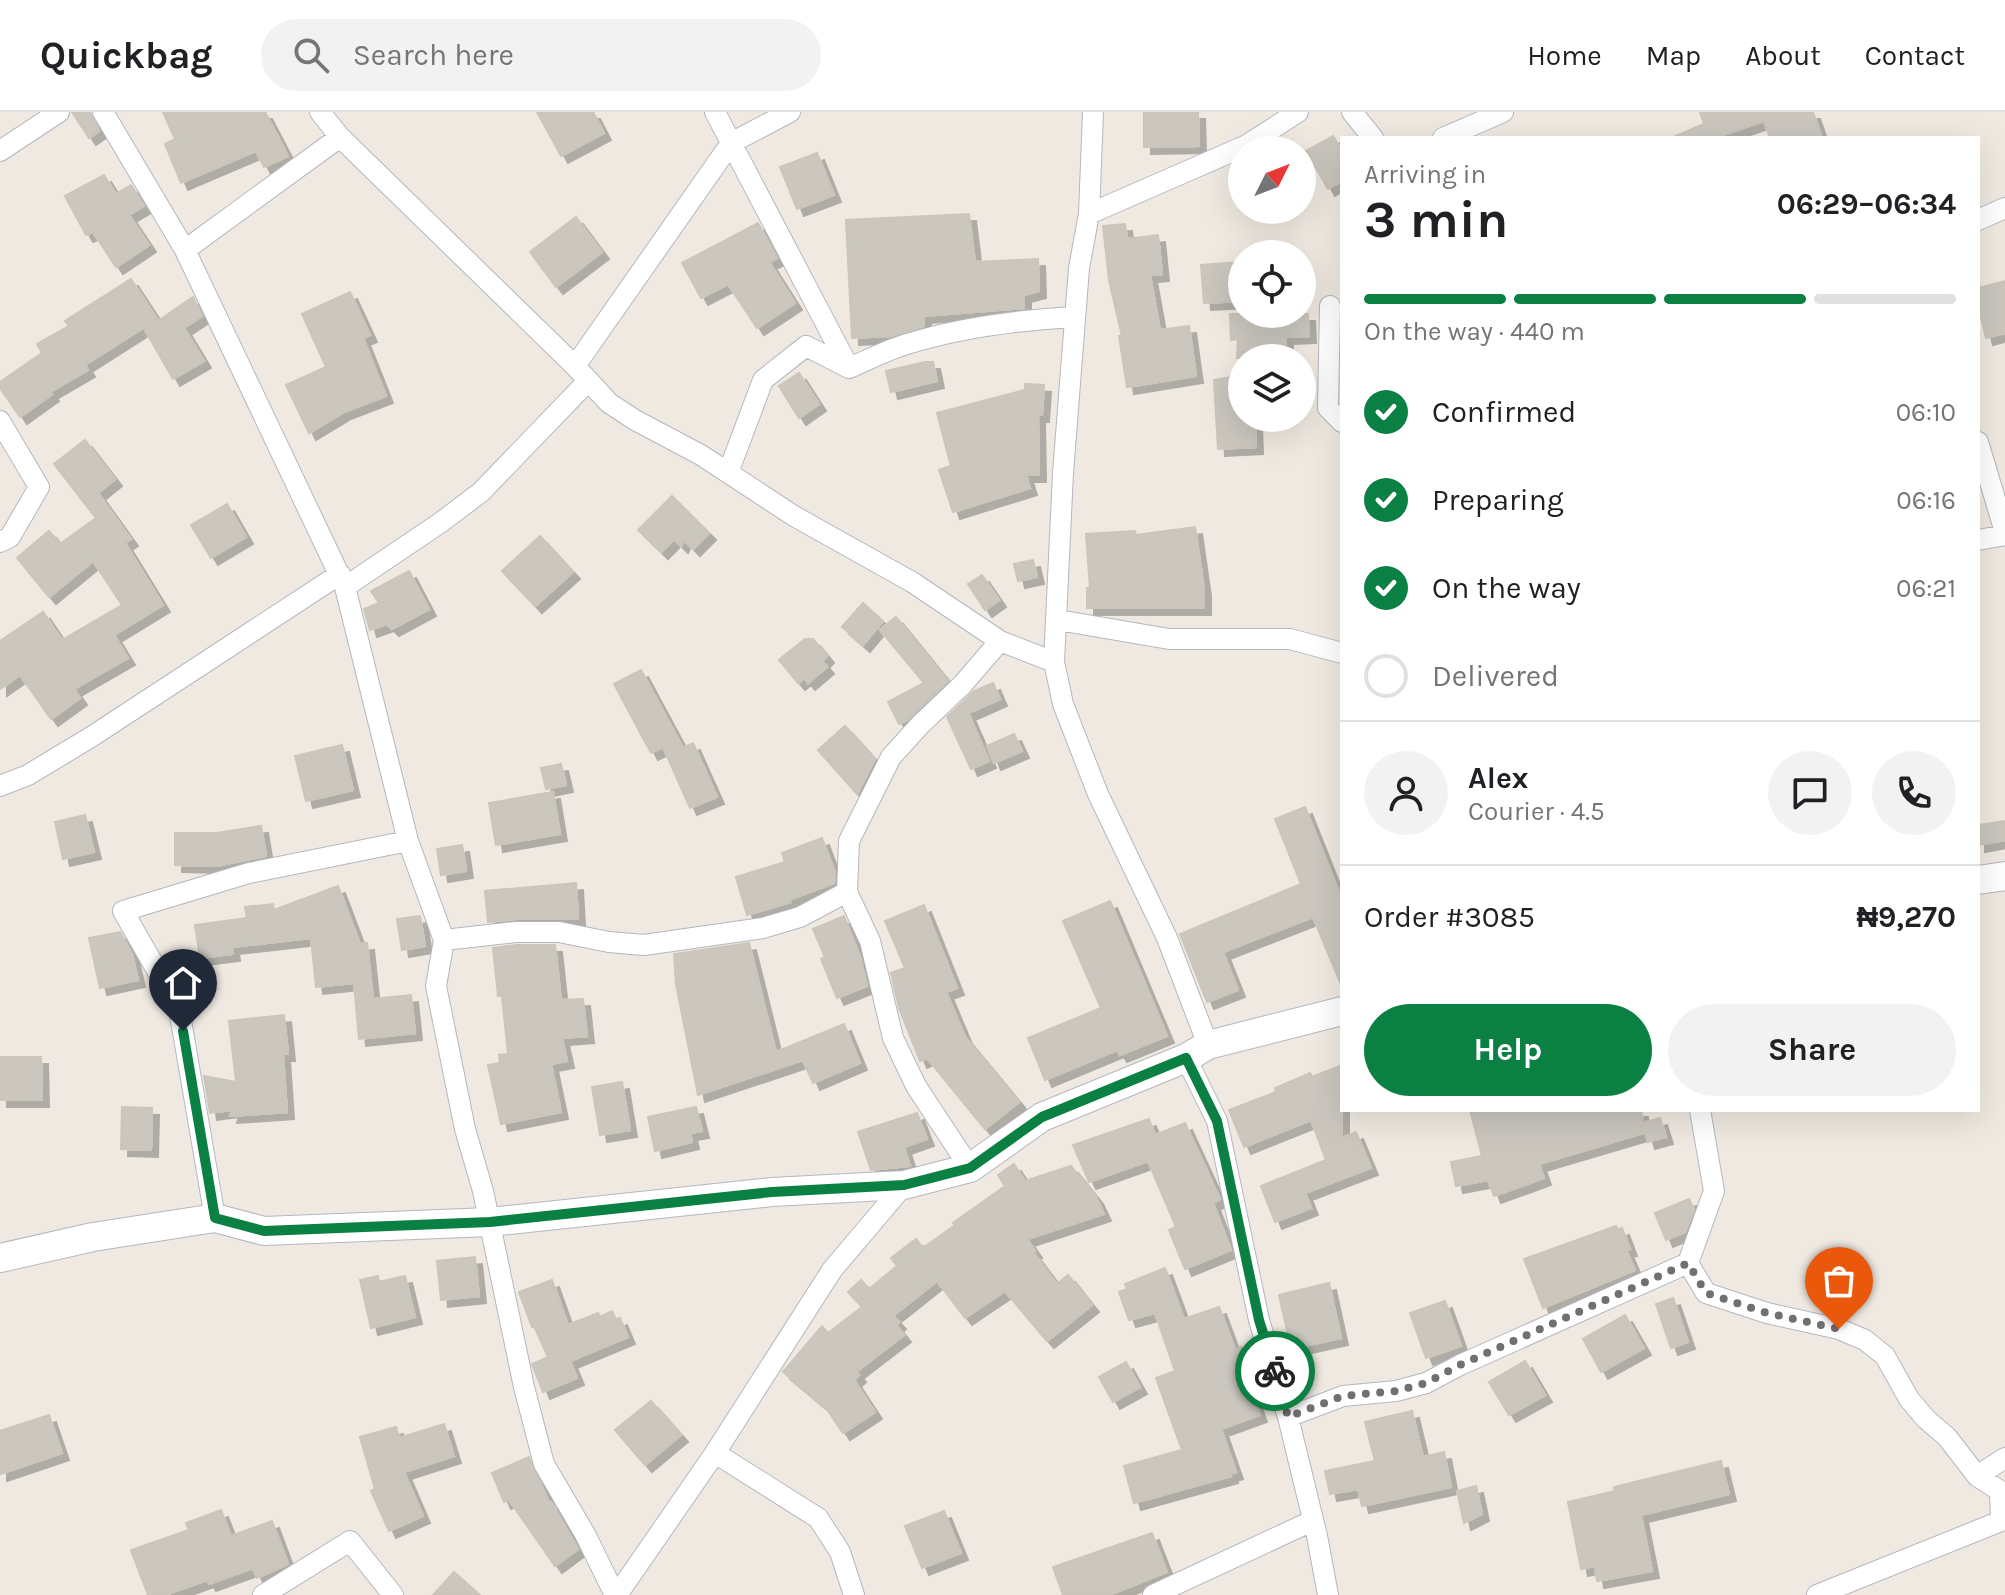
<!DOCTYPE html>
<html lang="en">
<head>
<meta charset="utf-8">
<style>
  :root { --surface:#fff; --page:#f2f2f2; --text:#202124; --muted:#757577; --line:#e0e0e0; --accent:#0b8043 }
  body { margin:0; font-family:Karla,sans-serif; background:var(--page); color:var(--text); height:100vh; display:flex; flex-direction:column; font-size:30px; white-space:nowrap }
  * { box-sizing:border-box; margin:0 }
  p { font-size:26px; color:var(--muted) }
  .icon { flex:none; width:44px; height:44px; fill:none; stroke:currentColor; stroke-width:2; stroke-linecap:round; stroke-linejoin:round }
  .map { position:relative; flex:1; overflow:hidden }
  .drawer { position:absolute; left:1340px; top:24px; width:640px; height:976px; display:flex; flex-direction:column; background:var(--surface); border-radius:0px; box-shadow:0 8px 32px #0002 }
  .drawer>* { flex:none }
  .needle { width:52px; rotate:48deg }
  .controls { position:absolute; left:1228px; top:24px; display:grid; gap:16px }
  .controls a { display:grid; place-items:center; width:88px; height:88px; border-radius:50%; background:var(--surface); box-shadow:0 8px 32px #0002; font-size:40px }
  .pin { position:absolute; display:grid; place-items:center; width:68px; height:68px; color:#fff; margin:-82px -34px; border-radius:50% 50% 50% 0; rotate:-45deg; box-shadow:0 0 8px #0007 }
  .pin .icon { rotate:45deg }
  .courier { position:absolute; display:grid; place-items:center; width:80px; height:80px; margin:-40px; border:6px solid #0b8043; border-radius:50%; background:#fff; color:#222; box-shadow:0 2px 10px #0007 }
  .overview em { font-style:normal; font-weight:700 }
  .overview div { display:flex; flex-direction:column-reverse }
  .overview { display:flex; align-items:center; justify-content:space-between; height:136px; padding:0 24px }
  h1 { font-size:52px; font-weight:700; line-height:60px }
  .bar { display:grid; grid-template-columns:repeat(4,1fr); gap:12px 8px; align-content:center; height:96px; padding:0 24px }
  .bar i { height:10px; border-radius:6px; background:var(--line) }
  .bar .on { background:var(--accent) }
  .bar p { grid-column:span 4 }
  .line { display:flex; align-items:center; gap:20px; padding:0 24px; border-top:2px solid var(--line) }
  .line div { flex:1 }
  .round { display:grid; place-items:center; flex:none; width:84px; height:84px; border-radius:42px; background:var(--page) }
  ol { padding:0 24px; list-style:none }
  li { display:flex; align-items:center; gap:24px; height:88px }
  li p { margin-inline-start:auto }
  li .icon { padding:8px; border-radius:50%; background:var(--accent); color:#fff; stroke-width:4 }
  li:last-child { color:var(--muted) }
  li i { width:44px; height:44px; border:4px solid var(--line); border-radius:50% }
  .button { display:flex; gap:16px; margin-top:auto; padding:16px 24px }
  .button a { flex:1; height:92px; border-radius:48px; background:var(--accent); color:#fff; font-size:32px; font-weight:700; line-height:92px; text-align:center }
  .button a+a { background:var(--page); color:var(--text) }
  header { display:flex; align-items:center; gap:48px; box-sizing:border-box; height:112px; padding:0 40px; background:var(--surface); border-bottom:2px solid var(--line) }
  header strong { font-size:38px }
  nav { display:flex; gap:44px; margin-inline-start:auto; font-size:28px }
  .search { width:560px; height:72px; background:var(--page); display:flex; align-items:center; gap:20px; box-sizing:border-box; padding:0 28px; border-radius:44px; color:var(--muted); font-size:30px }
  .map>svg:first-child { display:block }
</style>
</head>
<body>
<header>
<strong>Quickbag</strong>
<div class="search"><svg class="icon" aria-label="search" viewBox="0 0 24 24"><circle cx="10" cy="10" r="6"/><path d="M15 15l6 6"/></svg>Search here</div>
<nav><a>Home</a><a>Map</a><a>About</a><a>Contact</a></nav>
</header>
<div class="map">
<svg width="2005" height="1483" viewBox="0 0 2005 1483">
  <defs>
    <filter id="shadow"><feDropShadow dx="7" dy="7" stdDeviation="0" flood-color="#0004"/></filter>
  </defs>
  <rect width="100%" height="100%" fill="#efe9e1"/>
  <path fill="#cbc7bf" stroke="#cbc5ba" stroke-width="2" filter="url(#shadow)" d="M72,0h18l9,19 -10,7z
    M163,0h102l23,44 -24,11 -8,-16 -75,32 -16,-39 10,-5z
    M537,0h56l11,21 -43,23z
    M1144,0h54l1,34 -55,1z
    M1700,0h113l9,26h-52l-6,-17 -50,17h-43l33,-14z
    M1333,24l9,15v30l-14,8 -22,-38z
    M817,41l17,42 -37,14 -17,-42z
    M104,63l12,19 15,-9 13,21 -15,9 20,30 -33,22 -23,-35 -7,3 -21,-39z
    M969,102l6,48 63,-3 1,32 -15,4v13l-100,8v10l-33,10 -39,2 -6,-118z
    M576,105l26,35 -46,35 -26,-35z
    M758,111l19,35 -8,4 26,41 -38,25 -29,-44 -27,14 -19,-35z
    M1125,112l2,15 31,-4 4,39 -12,1 10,55 29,-4 7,50 -69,11 -8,-51h3l-13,-56 -6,-54z
    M1242,150v39l-38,2 -3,-38z
    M131,167l26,40 -72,46 3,5 -38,22 2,2 -32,23 -20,-29v-6l42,-29 -5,-9 32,-18 -4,-5z
    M2005,169v52l-19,5 -8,-33v-17z
    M350,180l20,43 -7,3 23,58 -42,16 -35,21 -23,-48 40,-18 -24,-53z
    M193,185l9,19 -18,12 20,33 -31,18 -28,-49z
    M1230,202h78l1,22 -23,1 -1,21h-48l1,-19 -7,1z
    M925,250h8l4,19 -46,11 -5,-21z
    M799,261l20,31 -20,14 -20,-32z
    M1242,263v43h13l1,29 -38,2 -4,-69z
    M1025,272l19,1 -2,30h-4l1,60h-13l4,13 -77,24 -14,-42 12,-4 -14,-53 88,-23z
    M85,328l30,39 -17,14 33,46 -6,4 38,62 -49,30 14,23 -54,31 6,9 -29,21 -31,-44 -20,14v-48l43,-29 19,28 60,-35 -29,-44 -44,36 -32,-39 32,-27 11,13 36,-26 -42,-54z
    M672,384l37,37 -16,16 -9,-9 -3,6 -7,-7 -13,13 -23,-22z
    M227,392l19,33 -35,21 -20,-33z
    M1195,415l9,62v19h-117v-20h3l-4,-54 49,-3 1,4z
    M540,424l33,36 -38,34 -33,-35z
    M1033,448l4,17 -19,4 -4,-17z
    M409,459l20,38 -37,20 -5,-5 -17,6 -6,-21 15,-6 -8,-12z
    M982,463l17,25 -14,10 -17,-26z
    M863,491l20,18 -20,24 -21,-18z
    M896,505l52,64 -41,39 -8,4 -11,-22 36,-19 -44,-53z
    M805,527h8l14,17 -5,5 5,6 -19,16 -4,-5 -6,5 -19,-23z
    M641,558l42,78 10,-5 24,54 -27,11 -27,-61 -12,6 -37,-69z
    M993,571l7,16 -32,14 21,48 -18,8 -24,-52 27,-26z
    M845,614l30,33 -18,35 -39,-44z
    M1014,622l8,17 -28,12 -7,-17z
    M342,633l11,45 -47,11 -11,-45z
    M561,652l5,21 -20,4 -5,-21z
    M553,680l7,42 -64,11 -7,-42z
    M1305,695l37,93v87l-29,-70 -90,35 15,38 -31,12 -27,-68 121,-50 -26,-65z
    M85,703l9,37 -31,7 -8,-37z
    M2005,709v19l-27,5v-20z
    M261,714l5,30 -50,10 -41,-1v-32h42z
    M822,726l13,35 -1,10 -43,16v3l-44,13 -11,-38 49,-15 -3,-9z
    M462,733l4,26 -25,4 -4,-26z
    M576,771l2,36h-62l-28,3 -3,-31z
    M338,774l22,58 7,-1 6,56 38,-4 4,38 -56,6 -5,-56 -38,4 -5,-49 -79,9 1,7 -33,4 -5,-33 52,-7 -2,-11 28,-3 1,6z
    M1110,789l57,135 -47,19 -3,-5 -72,30 -17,-42 73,-30 -38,-87z
    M924,793l33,83 -11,4 19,45 54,65 -34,27 -58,-71 -7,3 -21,-53 -8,-35 14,-5 -20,-47z
    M420,804l5,30 -23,4 -5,-31z
    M844,804l16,41 7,29 -30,12 -16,-39 4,-2 -12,-28z
    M120,820l12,22 6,26 -38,8 -11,-50z
    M749,831l27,109 68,-28 16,39 -47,20 -10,-23 -105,35 -22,-111 -2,-30z
    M517,833h38l6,55 22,-1 4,37 -25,2 5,23 -16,3 10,48 -60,12 -13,-59 12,-2 -1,-8 9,-1 -6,-58h-4l-5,-48z
    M284,903l4,39h-5l4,58 -57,4 2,-6 -22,3 -6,-37 32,6 -7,-61z
    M0,945h41l1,43h-42z
    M1342,953v73l14,-6 15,36 -66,25 6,15 -36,14 -14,-36 65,-26 -15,-40 -67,27 -15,-37 47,-18 -1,-4 35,-15 2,4z
    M622,970l8,48 -30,5 -8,-48z
    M122,995l30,1 -1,42 -30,-1z
    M696,995l6,24 -12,2 2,9 -37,9 -7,-34z
    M1470,998h171l2,13 17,-5 6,19 -18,5 -4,-14v5l-105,31 5,14 -50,18 -6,-16 -32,6 -5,-24 31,-6z
    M917,1001l10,26 -23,8 6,19 -39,4 -13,-38z
    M1149,1007l6,16 30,-12 35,76 -7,4 18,47 -46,19 -16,-39 7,-3 -28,-66 -59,21 -16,-37z
    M1014,1052l11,17 46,-15 25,31 8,17 -77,25 8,12 -2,1 24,32 11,-9 24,30 -45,36 -42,-50 -40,27 -28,-37 -44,35 6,6 -3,3 8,10 -48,37 3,3 -5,5 21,32 -32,21 -17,-25 -43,-36 39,-46 6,7 34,-26 -14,-15 13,-12 8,9 28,-23 -6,-8 25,-19 7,9 32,-23 -2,-2 52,-37 -7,-11z
    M1689,1087l5,10 -9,23 -19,8 -11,-27z
    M1616,1114l2,4 4,-2 8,21 -4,1 9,20 -92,38 -19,-49z
    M475,1145l4,39 -38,4 -4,-39z
    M1165,1156l19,51 35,-12 16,43 6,-3 6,16 -5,2 18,50 -39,14 15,43 -6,2 1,2 -97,27 -10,-37 58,-16 -26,-72 19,-7 -20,-58 -26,7 -10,-28 8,-3 -2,-5z
    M378,1164l1,6 26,-6 10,41 -44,11 -11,-48z
    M552,1168l16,45 30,-12 2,4 12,-6 4,9 4,-2 8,19 -58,24 7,17 -34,14 -11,-28 16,-7 -14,-31 -2,1 -13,-35z
    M1329,1171l12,55 -50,11 -12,-54z
    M1673,1186l15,44 -17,6 -15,-44z
    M1445,1189l16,45 -35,12 -16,-45z
    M1625,1203l19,33 -43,24 -18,-33z
    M1525,1249l20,34 -36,20 -20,-33z
    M1126,1250l14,25 -27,15 -14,-25z
    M651,1289l30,34 -36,30 -30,-35z
    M1412,1299l11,46 21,-5 7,35 -89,19 -4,-17 -28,5 -5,-23 50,-10 -10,-39z
    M49,1303l13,38 -62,21v-43z
    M444,1312l10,32 -50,16 19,44 -34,15 -18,-40 4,-2 -15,-52 36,-10 3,11z
    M529,1345l20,46 2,-1 27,47 -23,17 -46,-66 -5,2 -12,-29z
    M1721,1349l8,33 -88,21 11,56 -55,10 -2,-15 -14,3 -13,-67 47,-11 -1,-4z
    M1476,1374l6,28 -18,9 -7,-32z
    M221,1398l10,26 41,-15 16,43 -31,14 -4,-10 -44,16 -2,-4 -42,15h-17l-17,-45 58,-20 -3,-7z
    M944,1399l17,42 -39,15 -17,-42z
    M1152,1421l15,39 -58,23h-46l-10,-28z
    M454,1460l26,23h-47z"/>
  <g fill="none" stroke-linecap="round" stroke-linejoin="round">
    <defs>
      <path id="street" d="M103,0l82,138 160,337 63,254 36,99 -8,46 29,143 18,62 41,196 20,77 41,70 30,61
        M320,0l20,25 235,229 34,37 26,17 66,35 93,61 118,66 88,59 54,21
        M715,0l134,256
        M1093,0l-4,102 -10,54 -16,205 -9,189 9,42 35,90 69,144 41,107
        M1352,0l21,26
        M1443,26l60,-26
        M0,39l59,-39
        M1089,102l158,-69 51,-33
        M1978,108l27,-12
        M185,138l155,-113
        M1330,194l-2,102 14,14
        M575,254l156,-223 59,-31
        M0,309l39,66 -29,50 -10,5
        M1978,330l27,90
        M728,361l35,-93 43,-34 43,22c19,-8 38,-18 58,-24 55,-17 111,-24 168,-27
        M1978,428l27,-5
        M345,475l95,-64 41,-31 107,-111
        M1058,508l111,19h121l52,14
        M0,674l28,-11 63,-38 249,-163
        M444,828l72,-8h43l50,10 35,3 119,-17 37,-11 47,-25
        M1186,946l31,63 42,199 29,97 29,119 11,59
        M1700,998l14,81 -26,72 18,30 61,20 72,16 26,11 20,16 24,43 17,20 21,18 30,39 28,18
        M970,1056l-54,-82 -23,-48 -23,-97 -23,-49 2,-51 42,-84 29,-32 42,-40 38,-44
        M215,1106l-36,-209 -56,-98 126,-38 159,-32
        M1288,1305l55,-21 53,-5 30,-8 34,-18 228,-102
        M715,1341l103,65 22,34 14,43
        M1977,1364l28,-18
        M263,1483l87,-54 43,54
        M617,1483l98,-142 117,-183 72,-85
        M1153,1483l159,-74
        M1817,1483l184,-74 -1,-30"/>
      <path id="secondary" d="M1978,768l27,-4
        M0,1146l93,-21 122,-19 49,13 226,-9 282,-30 132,-7 66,-17 72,-51 144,-59 22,-13 134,-34"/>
    </defs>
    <use href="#street" stroke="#b4b7c1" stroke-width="22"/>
    <use href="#secondary" stroke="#b4b7c1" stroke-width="30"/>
    <use href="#street" stroke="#fff" stroke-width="20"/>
    <use href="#secondary" stroke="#fff" stroke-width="28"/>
  </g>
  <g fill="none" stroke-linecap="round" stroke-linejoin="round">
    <path stroke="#726f6d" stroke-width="8" stroke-dasharray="0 14.4" d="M1275,1259l13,46 55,-21 53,-5 30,-8 34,-18 228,-102 18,30 61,20 72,16"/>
    <path stroke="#0b8043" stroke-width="10" d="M183,919l32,187 49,13 226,-9 282,-30 132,-7 66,-17 72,-51 144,-59 31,63 42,199 16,51"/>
  </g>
</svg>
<div class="controls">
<a><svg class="needle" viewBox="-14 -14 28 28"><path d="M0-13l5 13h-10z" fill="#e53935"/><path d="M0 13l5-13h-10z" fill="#757577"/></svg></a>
<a><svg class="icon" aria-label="locate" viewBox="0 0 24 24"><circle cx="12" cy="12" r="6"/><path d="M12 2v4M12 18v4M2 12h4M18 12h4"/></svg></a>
<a><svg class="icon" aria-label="layers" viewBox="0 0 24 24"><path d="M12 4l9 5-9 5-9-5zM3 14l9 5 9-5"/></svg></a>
</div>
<div class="pin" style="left:1839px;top:1217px;background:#ea580c"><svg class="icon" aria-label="bag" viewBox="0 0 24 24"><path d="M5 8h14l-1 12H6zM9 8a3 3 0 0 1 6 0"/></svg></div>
<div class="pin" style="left:183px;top:919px;background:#1f2937"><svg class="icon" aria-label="home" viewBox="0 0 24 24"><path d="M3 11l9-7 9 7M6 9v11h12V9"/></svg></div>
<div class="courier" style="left:1275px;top:1259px"><svg class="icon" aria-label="bike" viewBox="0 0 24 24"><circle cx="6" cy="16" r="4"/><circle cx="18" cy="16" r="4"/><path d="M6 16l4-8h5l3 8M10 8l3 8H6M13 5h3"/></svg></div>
<section class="drawer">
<div class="overview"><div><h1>3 min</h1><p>Arriving in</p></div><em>06:29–06:34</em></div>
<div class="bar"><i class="on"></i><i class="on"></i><i class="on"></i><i></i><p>On the way · 440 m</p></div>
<ol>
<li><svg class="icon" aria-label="check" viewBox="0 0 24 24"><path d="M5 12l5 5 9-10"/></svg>Confirmed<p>06:10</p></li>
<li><svg class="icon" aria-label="check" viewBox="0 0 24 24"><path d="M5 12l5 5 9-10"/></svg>Preparing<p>06:16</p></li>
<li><svg class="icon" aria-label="check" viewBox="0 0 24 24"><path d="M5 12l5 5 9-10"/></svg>On the way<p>06:21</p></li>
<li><i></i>Delivered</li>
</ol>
<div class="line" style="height:144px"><a class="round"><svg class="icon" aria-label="person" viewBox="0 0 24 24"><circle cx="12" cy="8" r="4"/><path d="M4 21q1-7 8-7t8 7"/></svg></a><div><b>Alex</b><p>Courier · 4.5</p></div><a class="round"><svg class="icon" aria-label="chat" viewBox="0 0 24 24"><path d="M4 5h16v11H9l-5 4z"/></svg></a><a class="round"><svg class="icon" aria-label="phone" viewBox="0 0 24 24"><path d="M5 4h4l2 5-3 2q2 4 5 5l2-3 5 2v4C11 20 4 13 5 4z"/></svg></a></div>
<div class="line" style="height:104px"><div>Order #3085</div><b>₦9,270</b></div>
<div class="button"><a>Help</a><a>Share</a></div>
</section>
</div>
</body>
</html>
